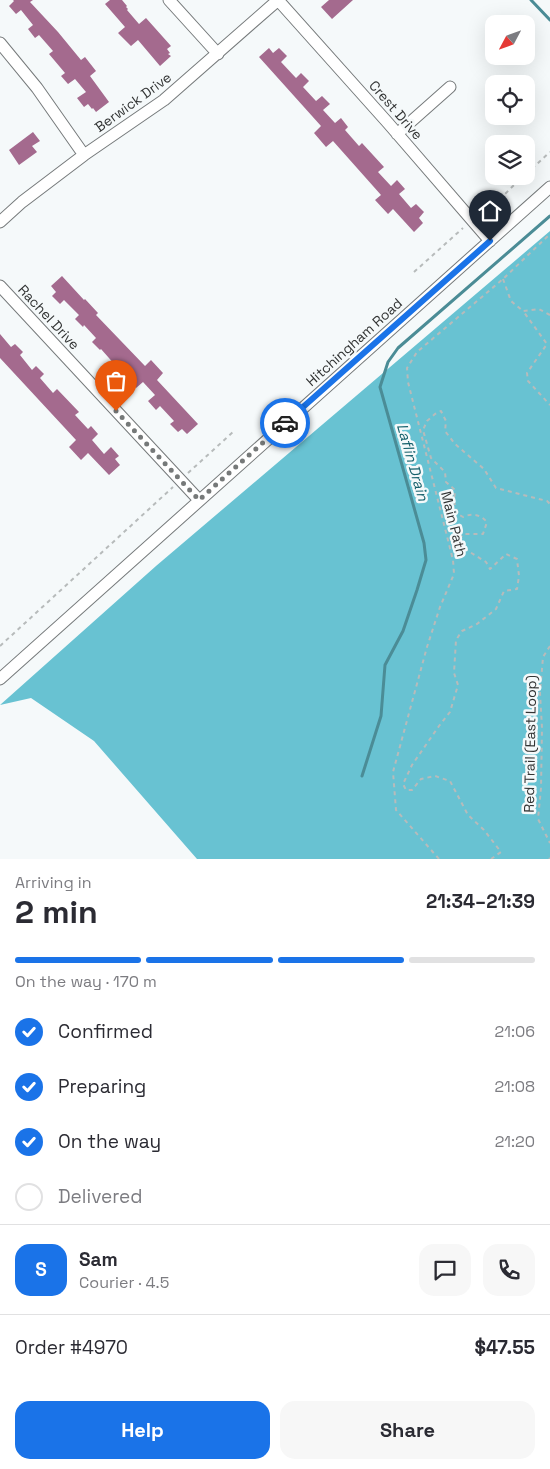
<!DOCTYPE html>
<html lang="en">
<head>
<meta charset="utf-8">
<style>
  :root { --surface:#fff; --page:#f7f7f7; --text:#2b2b33; --muted:#7c7c81; --line:#e1e1e2; --accent:#1a73e8 }
  body { margin:0; font-family:"Space Grotesk",sans-serif; background:var(--page); color:var(--text); height:100vh; display:flex; flex-direction:column; font-size:19px; white-space:nowrap }
  * { box-sizing:border-box; margin:0 }
  p { font-size:16px; color:var(--muted) }
  .icon { flex:none; width:28px; height:28px; fill:none; stroke:currentColor; stroke-width:2; stroke-linecap:round; stroke-linejoin:round }
  .map { position:relative; height:859px; overflow:hidden }
  .side { display:flex; flex-direction:column; background:var(--surface); flex:1 }
  .side>* { flex:none }
  .needle { width:32px; rotate:229deg }
  .fabs { position:absolute; left:485px; top:15px; display:grid; gap:10px }
  .fabs a { display:grid; place-items:center; width:50px; height:50px; border-radius:10px; background:var(--surface); box-shadow:0 5px 20px #0002; font-size:25px }
  .pin { position:absolute; display:grid; place-items:center; width:42px; height:42px; color:#fff; margin:-51px -21px; border-radius:50% 50% 50% 0; rotate:-45deg; box-shadow:0 0 5px #0007 }
  .pin .icon { rotate:45deg }
  .courier { position:absolute; display:grid; place-items:center; width:50px; height:50px; margin:-25px; border:4px solid #1a73e8; border-radius:50%; background:#fff; color:#222; box-shadow:0 1px 6px #0007 }
  .summary em { font-style:normal; font-weight:700 }
  .summary div { display:flex; flex-direction:column-reverse }
  .summary { display:flex; align-items:center; justify-content:space-between; height:85px; padding:0 15px }
  h1 { font-size:32px; font-weight:700; line-height:38px }
  .bar { display:grid; grid-template-columns:repeat(4,1fr); gap:8px 5px; align-content:center; height:60px; padding:0 15px }
  .bar i { height:6px; border-radius:4px; background:var(--line) }
  .bar .on { background:var(--accent) }
  .bar p { grid-column:span 4 }
  .line { display:flex; align-items:center; gap:12px; padding:0 15px; border-top:1px solid var(--line) }
  .line div { flex:1 }
  .round { display:grid; place-items:center; flex:none; width:52px; height:52px; border-radius:15px; background:var(--page) }
  ol { padding:0 15px; list-style:none }
  li { display:flex; align-items:center; gap:15px; height:55px }
  li p { margin-inline-start:auto }
  li .icon { padding:5px; border-radius:50%; background:var(--accent); color:#fff; stroke-width:4 }
  li:last-child { color:var(--muted) }
  li i { width:28px; height:28px; border:2px solid var(--line); border-radius:50% }
  .cta { display:flex; gap:10px; margin-top:auto; padding:10px 15px }
  .cta a { flex:1; height:58px; border-radius:15px; background:var(--accent); color:#fff; font-size:20px; font-weight:700; line-height:58px; text-align:center }
  .cta a+a { background:var(--page); color:var(--text) }
  .map>svg:first-child { display:block }
</style>
</head>
<body>
<div class="map">
<svg width="550" height="859" viewBox="0 0 550 859">
  <rect width="100%" height="100%" fill="#f5f9fa"/>
  <path fill="#68c2d2" d="M550,231v628h-353l-103,-118 -63,-43 -31,7 156,-139z"/>
  <g fill="none" stroke-linecap="round" stroke-linejoin="round">
    <path stroke="#4b8c96" stroke-width="3" d="M531,0l19,20
      M362,776l19,-60 4,-51 18,-34 14,-41 9,-30 -2,-17 -44,-156 8,-25 10,-14 152,-132"/>
  </g>
  <path fill="#a46a8e" d="M13,0h20l-3,2 28,30 23,28 4,-3 11,14 -6,5 19,26 -13,10 -3,-4 -1,1 -4,-5 -4,3 -7,-9 9,-6 -11,-13 -7,5 -7,-8 4,-3 -16,-19 4,-3 -14,-16 -4,3 -7,-9 5,-4 -12,-15 -5,4 -7,-8 5,-5z
    M110,0h12l5,6 -1,1 2,2 -1,1 12,14 7,-6 25,28 -4,3 3,4 -2,1 3,2 -11,10 -22,-26 -7,6 -13,-13 7,-6 -20,-23z
    M329,0h24l-21,19 -11,-12z
    M269,48l4,5 6,-5 8,8 -6,6 15,16 5,-5 8,8 -6,6 13,14 6,-5 8,8 -7,6 12,13 6,-5 7,9 -3,3 14,16 3,-3 22,24 -6,5 13,14 6,-6 8,9 -6,5 12,14 5,-4 8,8 -5,6 4,5 -9,9 -21,-23 -5,5 -13,-14 6,-5 -48,-54 -7,6 -12,-14 7,-7 -62,-69z
    M33,132l7,9 -8,5 5,6 -18,13 -10,-15z
    M62,276l22,24 1,-1 13,14 -2,2 49,51 6,-6 12,13 -6,7 41,44 -11,10 -5,-5 -4,3 -8,-8 4,-3 -14,-15 -4,4 -8,-9 7,-6 -12,-13 -7,6 -7,-8 4,-3 -13,-15 -4,4 -15,-17 -1,1 -8,-8 4,-4 -12,-13 -1,2 -8,-8 4,-4 -15,-15 -4,4 -8,-8 4,-4 -5,-6z
    M0,334l11,13 4,-3 8,8 -3,3 12,15 4,-4 8,8 -4,4 13,15 4,-4 22,23 -4,3 13,14 3,-3 7,8 -6,6 12,14 7,-7 8,9 -4,3 5,6 -11,10 -21,-22 -7,7 -12,-13 7,-7 -76,-82z"/>
  <g fill="none" stroke-linecap="round" stroke-linejoin="round">
    <defs>
      <path id="minor" d="M169,0l49,54
        M278,0l110,123 102,118
        M0,43l37,45 47,67
        M397,134l53,-47
        M0,222l22,-20 62,-47 80,-55 114,-100
        M0,286l199,214
        M0,679l550,-492"/>
    </defs>
    <use href="#minor" stroke="#767a7b" stroke-width="13"/>
    <path stroke="#b7bbbb" stroke-width="2" stroke-dasharray="4 4" stroke-linecap="butt" d="M526,174l24,-22
      M480,213l16,-10 27,-27
      M414,272l49,-44
      M503,279l8,22 12,10
      M550,315l-11,-6 -16,2 24,33 -20,29 1,8 22,24
      M188,473l45,-41
      M0,646l173,-159
      M550,646l-7,11 -3,36 2,35 -1,60 -3,31 12,24
      M439,859l-43,-49 -3,-38 34,-125 13,-40 14,-33 -1,-14 -45,-178 -1,-14 10,-16 86,-73 47,-45
      M491,859l10,-7 -17,-22 -16,-15 -18,-34 -15,-5 -14,3 -9,11h-6l-3,-6 9,-19 27,-39 11,-14 8,-27 -4,-12 2,-33 6,-9 15,-7 19,-15 8,-18 13,-2 2,-13 -2,-17 -11,-5 -16,15 -4,-7 -26,-16v-8l4,-4h19l4,-12c-7,-8 -15,-9 -24,-5l-5,-3 -4,-12 1,-12 -9,-8 -1,-10 -14,-14 -8,-28 4,-9 8,-7 6,-3 5,10 -1,10 10,13 29,25 12,19 51,13 3,3
      M549,859l1,-1"/>
    <use href="#minor" stroke="#fff" stroke-width="11"/>
  </g>
  <g fill="none" stroke-linecap="round" stroke-linejoin="round">
    <path stroke="#767979" stroke-width="5" stroke-dasharray="0 9" d="M116,411l83,89 86,-77"/>
    <path stroke="#1a73e8" stroke-width="6" d="M285,423l205,-182"/>
  </g>
  <g text-anchor="middle" dominant-baseline="central" stroke-width="5" stroke-linejoin="round" paint-order="stroke">
    <g font-size="14" fill="#323434" stroke="#f5f9fa">
      <text transform="translate(133 102) rotate(-36)">Berwick Drive</text>
      <text transform="translate(396 110) rotate(49)">Crest Drive</text>
      <text transform="translate(49 317) rotate(47)">Rachel Drive</text>
      <text transform="translate(354 342) rotate(-42)">Hitchingham Road</text>
      <text transform="translate(454 524) rotate(76)">Main Path</text>
      <text transform="translate(530 744) rotate(-89)">Red Trail (East Loop)</text>
    </g>
    <g font-size="15" font-style="italic" fill="#16616c" stroke="#f5f9fa">
      <text transform="translate(413 462) rotate(74)">Laflin Drain</text>
    </g>
  </g>
</svg>
<div class="fabs">
<a><svg class="needle" viewBox="-14 -14 28 28"><path d="M0-13l5 13h-10z" fill="#e53935"/><path d="M0 13l5-13h-10z" fill="#7c7c81"/></svg></a>
<a><svg class="icon" aria-label="locate" viewBox="0 0 24 24"><circle cx="12" cy="12" r="6"/><path d="M12 2v4M12 18v4M2 12h4M18 12h4"/></svg></a>
<a><svg class="icon" aria-label="layers" viewBox="0 0 24 24"><path d="M12 4l9 5-9 5-9-5zM3 14l9 5 9-5"/></svg></a>
</div>
<div class="pin" style="left:116px;top:411px;background:#ea580c"><svg class="icon" aria-label="bag" viewBox="0 0 24 24"><path d="M5 8h14l-1 12H6zM9 8a3 3 0 0 1 6 0"/></svg></div>
<div class="pin" style="left:490px;top:241px;background:#1f2937"><svg class="icon" aria-label="home" viewBox="0 0 24 24"><path d="M3 11l9-7 9 7M6 9v11h12V9"/></svg></div>
<div class="courier" style="left:285px;top:423px"><svg class="icon" aria-label="car" viewBox="0 0 24 24"><path d="M5 17H2v-5l4-1 3-4h7l3 4 3 1v5h-3M9 17h6M6 11h13"/><circle cx="7" cy="17" r="2"/><circle cx="17" cy="17" r="2"/></svg></div>
</div>
<section class="side">
<div class="summary"><div><h1>2 min</h1><p>Arriving in</p></div><em>21:34–21:39</em></div>
<div class="bar"><i class="on"></i><i class="on"></i><i class="on"></i><i></i><p>On the way · 170 m</p></div>
<ol>
<li><svg class="icon" aria-label="check" viewBox="0 0 24 24"><path d="M5 12l5 5 9-10"/></svg>Confirmed<p>21:06</p></li>
<li><svg class="icon" aria-label="check" viewBox="0 0 24 24"><path d="M5 12l5 5 9-10"/></svg>Preparing<p>21:08</p></li>
<li><svg class="icon" aria-label="check" viewBox="0 0 24 24"><path d="M5 12l5 5 9-10"/></svg>On the way<p>21:20</p></li>
<li><i></i>Delivered</li>
</ol>
<div class="line" style="height:90px"><b class="round" style="background:var(--accent);color:#fff">S</b><div><b>Sam</b><p>Courier · 4.5</p></div><a class="round"><svg class="icon" aria-label="chat" viewBox="0 0 24 24"><path d="M4 5h16v11H9l-5 4z"/></svg></a><a class="round"><svg class="icon" aria-label="phone" viewBox="0 0 24 24"><path d="M5 4h4l2 5-3 2q2 4 5 5l2-3 5 2v4C11 20 4 13 5 4z"/></svg></a></div>
<div class="line" style="height:65px"><div>Order #4970</div><b>$47.55</b></div>
<div class="cta"><a>Help</a><a>Share</a></div>
</section>
</body>
</html>
